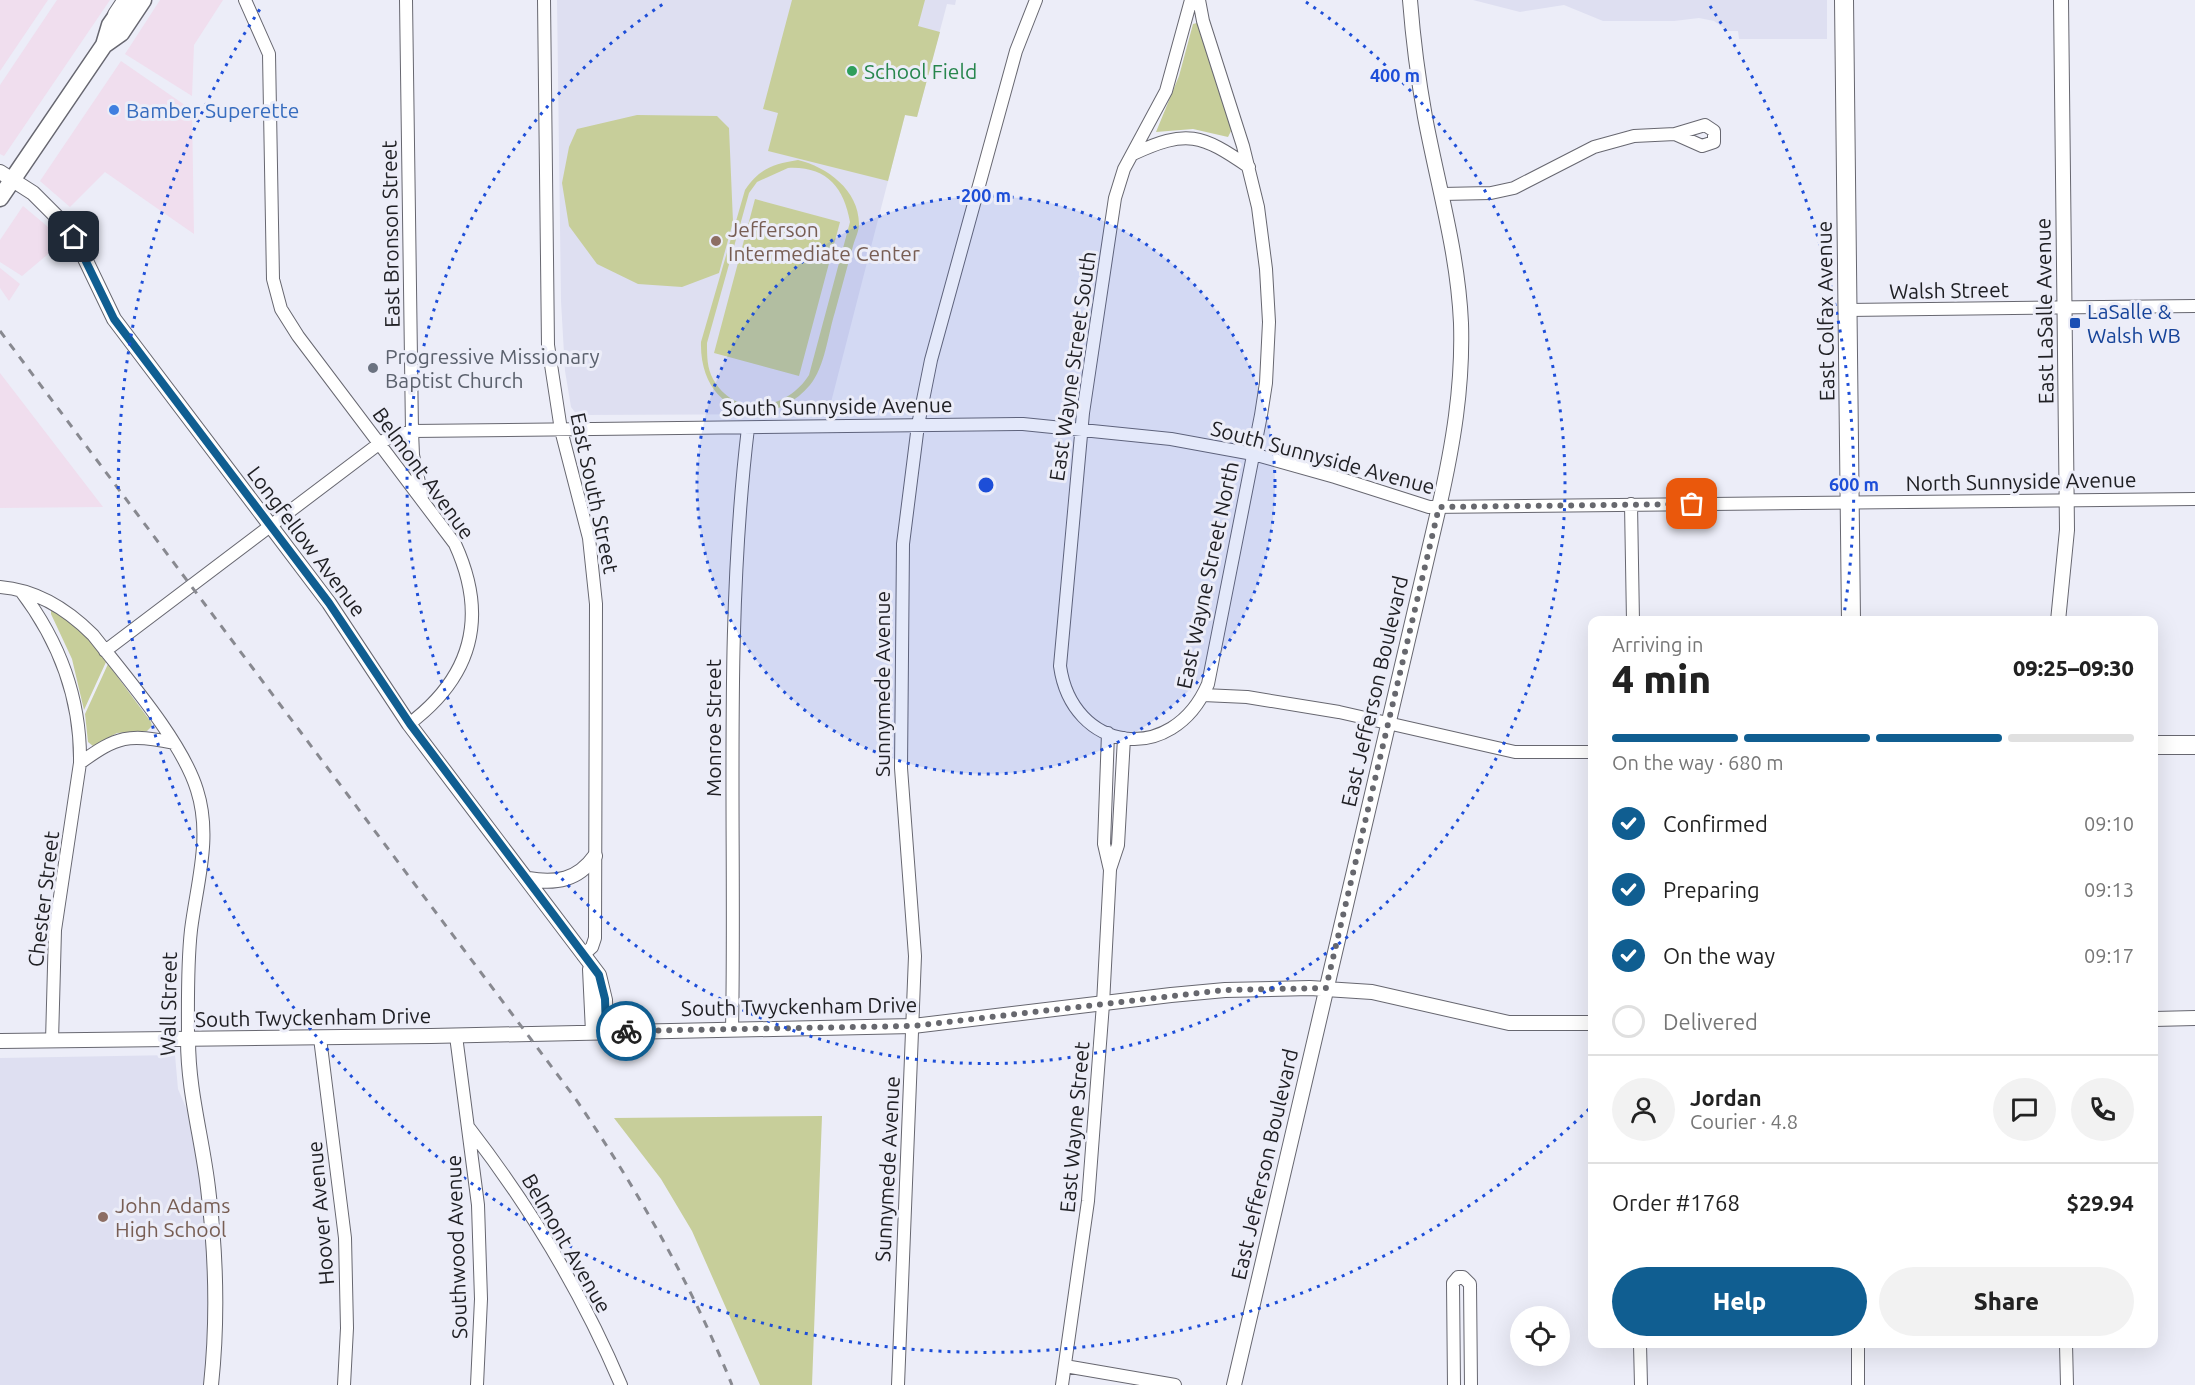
<!DOCTYPE html>
<html lang="en">
<head>
<meta charset="utf-8">
<style>
  :root { --surface:#fff; --page:#f2f2f2; --text:#222; --muted:#767676; --line:#e0e0e0; --accent:#105e91 }
  body { margin:0; font-family:Ubuntu,sans-serif; background:var(--page); color:var(--text); height:100vh; display:flex; flex-direction:column; font-size:22px; white-space:nowrap }
  * { box-sizing:border-box; margin:0 }
  p { font-size:20px; color:var(--muted) }
  .icon { flex:none; width:33px; height:33px; fill:none; stroke:currentColor; stroke-width:2; stroke-linecap:round; stroke-linejoin:round }
  .map { position:relative; flex:1; overflow:hidden }
  .details { position:absolute; left:1588px; top:616px; width:570px; height:732px; display:flex; flex-direction:column; background:var(--surface); border-radius:12px; box-shadow:0 6px 24px #0002 }
  .details>* { flex:none }
  .tools { position:absolute; left:1510px; top:1306px; display:grid; gap:12px }
  .tools a { display:grid; place-items:center; width:60px; height:60px; border-radius:50%; background:var(--surface); box-shadow:0 6px 24px #0002; font-size:30px }
  .pin { position:absolute; display:grid; place-items:center; width:51px; height:51px; color:#fff; margin:-26px; border-radius:12px; box-shadow:0 3px 9px #0006 }
  .courier { position:absolute; display:grid; place-items:center; width:60px; height:60px; margin:-30px; border:4px solid #105e91; border-radius:50%; background:#fff; color:#222; box-shadow:0 2px 8px #0007 }
  .headline em { font-style:normal; font-weight:800 }
  .headline div { display:flex; flex-direction:column-reverse }
  .headline { display:flex; align-items:center; justify-content:space-between; height:102px; padding:0 24px }
  h1 { font-size:39px; font-weight:800; line-height:45px }
  .bar { display:grid; grid-template-columns:repeat(4,1fr); gap:9px 6px; align-content:center; height:72px; padding:0 24px }
  .bar i { height:8px; border-radius:4px; background:var(--line) }
  .bar .on { background:var(--accent) }
  .bar p { grid-column:span 4 }
  .line { display:flex; align-items:center; gap:15px; padding:0 24px; border-top:2px solid var(--line) }
  .line div { flex:1 }
  .round { display:grid; place-items:center; flex:none; width:63px; height:63px; border-radius:32px; background:var(--page) }
  ol { padding:0 24px; list-style:none }
  li { display:flex; align-items:center; gap:18px; height:66px }
  li p { margin-inline-start:auto }
  li .icon { padding:6px; border-radius:50%; background:var(--accent); color:#fff; stroke-width:4 }
  li:last-child { color:var(--muted) }
  li i { width:33px; height:33px; border:3px solid var(--line); border-radius:50% }
  .action { display:flex; gap:12px; margin-top:auto; padding:12px 24px }
  .action a { flex:1; height:69px; border-radius:36px; background:var(--accent); color:#fff; font-size:24px; font-weight:800; line-height:69px; text-align:center }
  .action a+a { background:var(--page); color:var(--text) }
  .map>svg:first-child { display:block }
</style>
</head>
<body>
<div class="map">
<svg width="2195" height="1385" viewBox="0 0 2195 1385">
  <rect width="100%" height="100%" fill="#ecedf8"/>
  <path fill="#f0deee" d="M0,0h48l-48,71z
    M57,0h53l-106,156 -4,-2v-69z
    M160,0h63l-29,45 -2,51 -67,-42z
    M121,61l71,49 2,124 -89,-62 -35,35 -30,-26z
    M23,206l24,20 13,18 -38,32 -22,-14v-22z
    M0,268l20,16 -11,17 -9,-13z
    M0,373l103,134 -103,1z"/>
  <path fill="#dedff1" d="M557,0h399l-1,5 -8,-1 -30,113 -12,-2 -77,299 -251,1 -6,-8 -6,-36 -4,-70z
    M1473,0h354v39h-88l-1,-8h-10l-14,-10 -15,-3 -25,3h-71l-39,-16 -44,7z
    M175,1055l3,34 12,28 13,78 6,76 -3,114h-206v-327z"/>
  <path fill="#c7ce9a" fill-rule="evenodd" d="M792,0h133l-7,26 22,6 -23,85 -12,-2 -17,66 -120,-30 10,-38 -15,-4z
    M1197,23l32,97 2,11 -3,6 -35,-8 -37,3 23,-56 14,-52z
    M637,115l80,1 12,12 4,94 -14,51 -37,14 -44,-3 -41,-20 -28,-38 -7,-43 7,-36 8,-18z
    M798,160c29,7 61,30 61,64 0,7 -4,15 -6,22 -6,22 -12,44 -18,66 -7,22 -10,55 -25,73 -44,51 -111,26 -109,-43l44,-152c14,-21 28,-26 53,-30zM788,168c38,-2 56,19 62,54l-41,153c-21,34 -73,45 -96,4 -6,-11 -6,-23 -6,-36l42,-150 8,-11z
    M755,199l85,23 -41,154 -85,-23z
    M55,610l33,27 18,25 -22,48 -12,-51 -21,-45v-3z
    M108,664l43,58 1,4 -5,5 -30,2 -24,13 -5,-4 -3,-28z
    M822,1116l-10,269h-52l-68,-154 -31,-52 -47,-61z"/>
  <g fill="none" stroke-linecap="round" stroke-linejoin="round">
    <defs>
      <path id="minor" d="M245,0l24,54 4,225 8,30 17,27 157,208c33,72 18,132 -46,180
        M406,0l6,431 1,24 9,41
        M544,0l4,345 13,85 28,108 7,66 -1,334 -3,9 -9,8
        M1191,0l-25,91 -42,78 -9,29 -32,215 -23,253c12,86 112,101 148,18l53,-269 5,-32 3,-61 -3,-53 -8,-62 -15,-61 -40,-125 -4,-21
        M1133,154c54,-25 68,-20 116,13
        M1442,194l49,-1 23,-5 80,-41 40,-11 41,-2 30,-9 9,6v11l-12,4 -27,-12
        M1847,310l348,-4
        M1631,504l2,117
        M0,587c37,3 67,22 93,48 32,41 89,106 104,155 15,47 0,92 -6,140 -4,36 -3,73 -3,109
        M21,591c38,50 60,108 59,172
        M105,651l275,-208 12,-7 20,-5 611,-7 148,15 82,15 82,23 94,30 766,-8
        M1203,695l44,2 92,15 176,40h78
        M1110,869l8,-24 6,-107
        M732,1030c4,-201 -8,-402 16,-602
        M456,1036l22,169 3,94 -4,86
        M320,1038l25,200 2,90 -3,57
        M52,1041l3,-111 25,-167c37,-27 49,-30 94,-20
        M469,1128c61,79 113,165 152,257
        M1640,1344l1,41
        M1858,1344v41
        M2066,1344l1,41
        M1065,1366l110,19
        M898,1385l17,-429 -14,-188 2,-224 15,-119 13,-65 85,-309 20,-51
        M1062,1385l26,-184 15,-197 7,-134 -6,-26 4,-111
        M1454,1385l-1,-102 5,-6h5l7,7 1,101"/>
      <path id="tertiary" d="M0,172l33,21 33,33 10,14 38,79 215,284 80,121 190,251 6,25 1,31
        M2058,621l9,-91 -6,-530
        M528,879c28,5 50,1 67,-23
        M590,969l3,63
        M2154,1019l41,-1
        M188,1039c0,53 14,98 20,149 8,65 10,132 3,197
        M0,1041l431,-5 482,-10 258,-31 54,-5 85,-2 62,4 137,31h84
        M1234,1385l205,-878c14,-62 24,-120 22,-184 -3,-70 -23,-137 -36,-206 -7,-39 -12,-78 -15,-117"/>
      <path id="secondary" d="M104,45l17,-12 22,-33
        M0,198l104,-153 6,-20 7,-10"/>
      <path id="primary" d="M1844,0l7,621
        M117,15l10,-15
        M2154,745h41"/>
    </defs>
    <use href="#minor" stroke="#676770" stroke-width="14"/>
    <use href="#tertiary" stroke="#676770" stroke-width="16"/>
    <use href="#secondary" stroke="#676770" stroke-width="19"/>
    <use href="#primary" stroke="#676770" stroke-width="20"/>
    <use href="#minor" stroke="#fff" stroke-width="12"/>
    <use href="#tertiary" stroke="#fff" stroke-width="14"/>
    <use href="#secondary" stroke="#fff" stroke-width="16"/>
    <use href="#primary" stroke="#fff" stroke-width="18"/>
    <path stroke="#888990" stroke-width="3" stroke-dasharray="8 8" stroke-linecap="butt" d="M0,331l575,767c62,91 116,185 157,287"/>
  </g>
  <g fill="none" stroke-linecap="round" stroke-linejoin="round">
    <path stroke="#67686e" stroke-width="6" stroke-dasharray="0 10.8" d="M626,1031l287,-5 312,-36 101,-2 113,-481 253,-3"/>
    <path stroke="#105e91" stroke-width="8" d="M74,237l40,82 215,284 81,121 189,251 6,24 1,32h20"/>
  </g>
  <circle cx="986" cy="485" r="289" fill="#1d4ed8" fill-opacity=".12"/>
  <g fill="none" stroke="#1d4ed8" stroke-width="3" stroke-dasharray="3 6">
    <circle cx="986" cy="485" r="289"/>
    <path d="M1306 2A579 579 0 1 1 666 2"/>
    <path d="M1589 1109A868 868 0 0 1 262 6M1710 6A868 868 0 0 1 1843 621"/>
  </g>
  <circle fill="#2e9e5b" stroke="#ecedf8" stroke-width="2" cx="852" cy="71" r="6"/>
  <circle fill="#3f7fe0" stroke="#ecedf8" stroke-width="2" cx="114" cy="110" r="6"/>
  <g fill="#8d6e63" stroke="#ecedf8" stroke-width="2">
    <circle cx="716" cy="241" r="6"/>
    <circle cx="103" cy="1217" r="6"/>
  </g>
  <rect fill="#1a4fb4" stroke="#ecedf8" stroke-width="2" x="2069" y="317" width="12" height="12" rx="3"/>
  <circle fill="#6b7280" stroke="#ecedf8" stroke-width="2" cx="373" cy="368" r="6"/>
  <g text-anchor="middle" dominant-baseline="central" stroke-width="6" stroke-linejoin="round" paint-order="stroke">
    <g font-size="21" fill="#27864d" stroke="#ecedf8" text-anchor="start">
      <text x="864" y="71">School Field</text>
    </g>
    <g font-size="21" fill="#366cbe" stroke="#ecedf8" text-anchor="start">
      <text x="126" y="110">Bamber Superette</text>
    </g>
    <g font-size="21" fill="#785e54" stroke="#ecedf8" text-anchor="start">
      <text x="728" y="229">Jefferson<tspan x="728" dy="24">Intermediate Center</tspan></text>
      <text x="115" y="1205">John Adams<tspan x="115" dy="24">High School</tspan></text>
    </g>
    <g font-size="21" fill="#202024" stroke="#ecedf8">
      <text transform="translate(390 234) rotate(-91)">East Bronson Street</text>
      <text transform="translate(1949 290) rotate(-1)">Walsh Street</text>
      <text transform="translate(1825 311) rotate(-91)">East Colfax Avenue</text>
      <text transform="translate(2044 311) rotate(-91)">East LaSalle Avenue</text>
      <text transform="translate(1072 366) rotate(-82)">East Wayne Street South</text>
      <text transform="translate(837 406) rotate(-1)">South Sunnyside Avenue</text>
      <text transform="translate(1323 457) rotate(15)">South Sunnyside Avenue</text>
      <text transform="translate(424 473) rotate(54)">Belmont Avenue</text>
      <text transform="translate(2021 481) rotate(-1)">North Sunnyside Avenue</text>
      <text transform="translate(595 493) rotate(78)">East South Street</text>
      <text transform="translate(307 541) rotate(53)">Longfellow Avenue</text>
      <text transform="translate(1207 575) rotate(-78)">East Wayne Street North</text>
      <text transform="translate(882 684) rotate(-90)">Sunnymede Avenue</text>
      <text transform="translate(1374 691) rotate(-77)">East Jefferson Boulevard</text>
      <text transform="translate(713 728) rotate(-90)">Monroe Street</text>
      <text transform="translate(43 899) rotate(-83)">Chester Street</text>
      <text transform="translate(168 1004) rotate(-89)">Wall Street</text>
      <text transform="translate(799 1006) rotate(-1)">South Twyckenham Drive</text>
      <text transform="translate(313 1017) rotate(-1)">South Twyckenham Drive</text>
      <text transform="translate(1074 1127) rotate(-85)">East Wayne Street</text>
      <text transform="translate(1264 1164) rotate(-77)">East Jefferson Boulevard</text>
      <text transform="translate(887 1169) rotate(-87)">Sunnymede Avenue</text>
      <text transform="translate(320 1213) rotate(-95)">Hoover Avenue</text>
      <text transform="translate(567 1243) rotate(60)">Belmont Avenue</text>
      <text transform="translate(456 1247) rotate(-92)">Southwood Avenue</text>
    </g>
    <g font-size="21" fill="#164399" stroke="#ecedf8" text-anchor="start">
      <text x="2087" y="311">LaSalle &amp;<tspan x="2087" dy="24">Walsh WB</tspan></text>
    </g>
    <g font-size="21" fill="#5b616d" stroke="#ecedf8" text-anchor="start">
      <text x="385" y="356">Progressive Missionary<tspan x="385" dy="24">Baptist Church</tspan></text>
    </g>
  </g>
  <circle cx="986" cy="485" r="9" fill="#1d4ed8" stroke="#ecedf8" stroke-width="3"/>
  <g font-size="18" text-anchor="middle" font-weight="bold" fill="#1d4ed8" stroke="#ecedf8" stroke-width="6" stroke-linejoin="round" paint-order="stroke">
    <text x="1395" y="82">400 m</text>
    <text x="986" y="202">200 m</text>
    <text x="1854" y="491">600 m</text>
  </g>
</svg>
<div class="tools">
<a><svg class="icon" aria-label="locate" viewBox="0 0 24 24"><circle cx="12" cy="12" r="6"/><path d="M12 2v4M12 18v4M2 12h4M18 12h4"/></svg></a>
</div>
<div class="pin" style="left:1692px;top:504px;background:#ea580c"><svg class="icon" aria-label="bag" viewBox="0 0 24 24"><path d="M5 8h14l-1 12H6zM9 8a3 3 0 0 1 6 0"/></svg></div>
<div class="pin" style="left:74px;top:237px;background:#1f2937"><svg class="icon" aria-label="home" viewBox="0 0 24 24"><path d="M3 11l9-7 9 7M6 9v11h12V9"/></svg></div>
<div class="courier" style="left:626px;top:1031px"><svg class="icon" aria-label="bike" viewBox="0 0 24 24"><circle cx="6" cy="16" r="4"/><circle cx="18" cy="16" r="4"/><path d="M6 16l4-8h5l3 8M10 8l3 8H6M13 5h3"/></svg></div>
<section class="details">
<div class="headline"><div><h1>4 min</h1><p>Arriving in</p></div><em>09:25–09:30</em></div>
<div class="bar"><i class="on"></i><i class="on"></i><i class="on"></i><i></i><p>On the way · 680 m</p></div>
<ol>
<li><svg class="icon" aria-label="check" viewBox="0 0 24 24"><path d="M5 12l5 5 9-10"/></svg>Confirmed<p>09:10</p></li>
<li><svg class="icon" aria-label="check" viewBox="0 0 24 24"><path d="M5 12l5 5 9-10"/></svg>Preparing<p>09:13</p></li>
<li><svg class="icon" aria-label="check" viewBox="0 0 24 24"><path d="M5 12l5 5 9-10"/></svg>On the way<p>09:17</p></li>
<li><i></i>Delivered</li>
</ol>
<div class="line" style="height:108px"><a class="round"><svg class="icon" aria-label="person" viewBox="0 0 24 24"><circle cx="12" cy="8" r="4"/><path d="M4 21q1-7 8-7t8 7"/></svg></a><div><b>Jordan</b><p>Courier · 4.8</p></div><a class="round"><svg class="icon" aria-label="chat" viewBox="0 0 24 24"><path d="M4 5h16v11H9l-5 4z"/></svg></a><a class="round"><svg class="icon" aria-label="phone" viewBox="0 0 24 24"><path d="M5 4h4l2 5-3 2q2 4 5 5l2-3 5 2v4C11 20 4 13 5 4z"/></svg></a></div>
<div class="line" style="height:78px"><div>Order #1768</div><b>$29.94</b></div>
<div class="action"><a>Help</a><a>Share</a></div>
</section>
</div>
</body>
</html>
